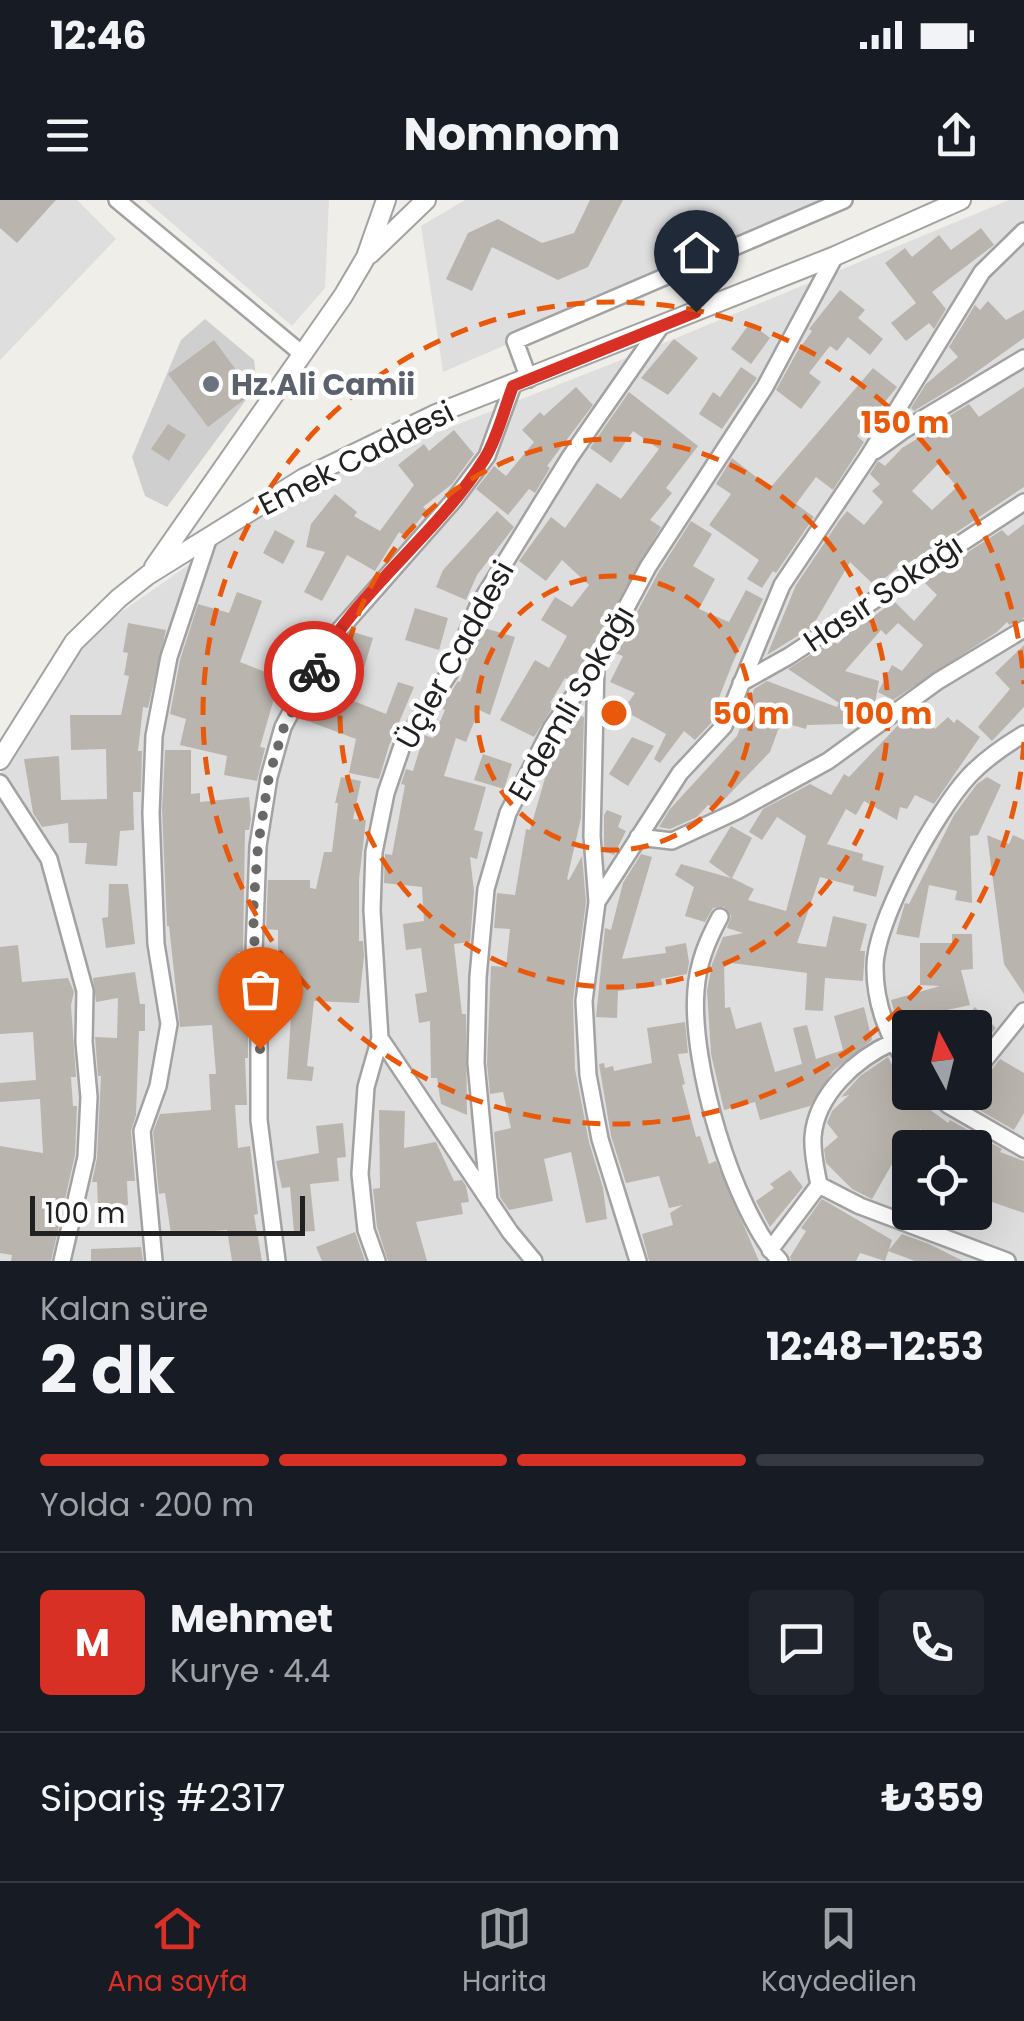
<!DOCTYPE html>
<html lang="tr">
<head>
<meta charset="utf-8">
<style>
  :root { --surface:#171b24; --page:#20242c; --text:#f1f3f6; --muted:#9ea1a6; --line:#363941; --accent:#d93025 }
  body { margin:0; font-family:Poppins,sans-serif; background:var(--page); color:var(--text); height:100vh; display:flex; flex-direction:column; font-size:38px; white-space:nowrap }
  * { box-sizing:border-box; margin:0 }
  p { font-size:32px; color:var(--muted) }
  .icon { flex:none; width:55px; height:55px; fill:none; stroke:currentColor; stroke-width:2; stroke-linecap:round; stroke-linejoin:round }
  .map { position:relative; height:1061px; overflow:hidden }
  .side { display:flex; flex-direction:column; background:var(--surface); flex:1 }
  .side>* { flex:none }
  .needle { width:65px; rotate:353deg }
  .tools { position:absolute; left:892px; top:810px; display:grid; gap:20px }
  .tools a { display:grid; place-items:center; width:100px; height:100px; border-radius:10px; background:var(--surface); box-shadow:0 10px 40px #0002; font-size:50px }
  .scale { position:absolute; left:30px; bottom:25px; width:275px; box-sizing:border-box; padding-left:10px; border:5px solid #212121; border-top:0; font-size:28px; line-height:35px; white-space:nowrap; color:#212121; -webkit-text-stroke:8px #fff; paint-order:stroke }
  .pin { position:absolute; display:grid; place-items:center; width:85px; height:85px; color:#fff; margin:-102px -42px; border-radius:50% 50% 50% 0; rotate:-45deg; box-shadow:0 0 10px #0007 }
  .pin .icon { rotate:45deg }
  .courier { position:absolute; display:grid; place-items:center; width:100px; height:100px; margin:-50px; border:8px solid #d93025; border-radius:50%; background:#fff; color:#222; box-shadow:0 2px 12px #0007 }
  .headline em { font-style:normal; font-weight:700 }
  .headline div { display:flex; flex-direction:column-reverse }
  .headline { display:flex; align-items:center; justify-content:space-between; height:170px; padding:0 40px }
  h1 { font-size:65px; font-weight:700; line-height:75px }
  .bar { display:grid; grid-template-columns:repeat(4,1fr); gap:15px 10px; align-content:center; height:120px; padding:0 40px }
  .bar i { height:12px; border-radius:8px; background:var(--line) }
  .bar .active { background:var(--accent) }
  .bar p { grid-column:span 4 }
  .line { display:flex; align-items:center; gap:25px; padding:0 40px; border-top:2px solid var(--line) }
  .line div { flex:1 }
  .round { display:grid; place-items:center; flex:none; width:105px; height:105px; border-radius:10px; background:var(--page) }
  .status { display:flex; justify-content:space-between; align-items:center; height:70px; padding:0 50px; background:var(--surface); direction:ltr }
  .status svg { height:28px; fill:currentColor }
  header { display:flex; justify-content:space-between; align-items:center; height:130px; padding:0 40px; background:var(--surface); font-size:45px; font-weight:700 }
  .dock { display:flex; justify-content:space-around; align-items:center; height:140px; border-top:2px solid var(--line); background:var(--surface); font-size:28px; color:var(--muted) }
  .dock a { display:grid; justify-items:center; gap:5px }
  .dock .active { color:var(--accent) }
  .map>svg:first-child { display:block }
</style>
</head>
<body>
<div class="status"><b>12:46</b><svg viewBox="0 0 49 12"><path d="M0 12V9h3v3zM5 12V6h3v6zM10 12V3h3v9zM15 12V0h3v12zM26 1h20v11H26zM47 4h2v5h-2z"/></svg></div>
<header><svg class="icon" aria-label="menu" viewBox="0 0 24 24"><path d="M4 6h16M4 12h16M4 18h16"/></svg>Nomnom<svg class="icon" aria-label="share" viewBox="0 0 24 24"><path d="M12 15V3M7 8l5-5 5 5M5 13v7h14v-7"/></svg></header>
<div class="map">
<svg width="1024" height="1061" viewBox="0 0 1024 1061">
  <rect width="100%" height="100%" fill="#f0eee9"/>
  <path fill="#dfdede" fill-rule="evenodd" d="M0,0h77l39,39 -116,121z
    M145,0h184l-4,88 -33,38z
    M465,0h377l-399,172 -22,-146z
    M1009,0h15v1061h-1024v-486l54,-98 23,-34 224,-157 363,-143zM910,828h65v64h-65zM910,948h65v64h-65z"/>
  <path fill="#cfcfcf" d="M205,119l49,41 3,25 -90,122 -22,-11 -13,-39 49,-117z"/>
  <path fill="#bab4ae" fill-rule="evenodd" d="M0,0h56l-39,43 -17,-15z
    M590,0h33l-35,67 -30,13 -66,-33 -20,44 -26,-12 22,-46 30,-14 44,24 32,-10z
    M981,28l13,17 -62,47 14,17 -12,20 -5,-6 -23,18 -15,-18 25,-20 -31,-40 20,-15 7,9 27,-22 12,15z
    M840,90l25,20 -7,8 25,21 -13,16 -22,-18 -11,14 -7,-5 -21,27 12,9 -20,27 -25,-19 21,-38 15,-21 -3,-2z
    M988,101l18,19 18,-10v28l-59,42 -51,31 -3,-3 15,-24 32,-27 -9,-10 26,-42 5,5z
    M750,123l20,15 -19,26 -20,-15z
    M674,139l24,19 -30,37 -27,-17z
    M214,140l39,53 -45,34 -40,-53z
    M741,167l16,11 -35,51 -23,-15 14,-22 7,5z
    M873,168l24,19 -40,49 7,6 -31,48 -17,-13 -20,27 18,13 -38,56 -3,-2 -11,17 -15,-9 12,-19 -50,-35 22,-31 -15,-10 16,-26 38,30z
    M576,187l17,18 -46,61 3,2 -15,25 -6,-4 -21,26 -32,-26 18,-23 12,10 28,-34 -12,-12 18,-18 4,4z
    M1024,187v100l-118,79 -3,-3 -28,23 -25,-24 -38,65 -45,28 29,-70 43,-64 8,-10 17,14 19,-23 -11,-11 8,-7 -10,-10 8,-13 7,5 17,-18 31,-19 -2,-2 38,-23 10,13zM938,264l19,23 -25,23 -20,-19z
    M629,192l69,54 -32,42 6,5 -22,27 11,7 -77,135 -13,19 -6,-3 -15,25 4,2 -20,32 -34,-17 35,-60 14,8 18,-32 -26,-16 14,-23 17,10 17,-22 -27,-25 -16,21 -27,-20 32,-44 14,11 32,-45 24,16 38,-50 -26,-18 -22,32 -21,-15z
    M168,224l18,11 -17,26 -18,-12z
    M454,230l20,24 -22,30 -29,23 4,3 -21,27 -7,-5 -24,39 -28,-16 -25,46 -18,-9 21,-40 -19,-5 5,-23 24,-30 22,18 -3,4 26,15 34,-46 -16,-20 26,-21 5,7z
    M497,311l17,16 -37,48 -11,25 -30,-13 7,-17z
    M691,321l21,13 -19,32 22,13 -16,30 30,13 17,-32 17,9 -30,63 -20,51 1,7 -19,20 -11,-9 -24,32 -6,-4 12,-25 -43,-24 12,-17 -25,-11 13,-26 -8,-3 43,-80z
    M1024,324v94l-15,7 -2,-3 -10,10 -104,68 -15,-8 14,-27 10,6 21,-26 -25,-22 -12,12 -5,-5 -36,41 34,10 -6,34 -13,9 -16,-4v4l-37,1 -1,4 -25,-7 -11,30 -55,57 -7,-4 -11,12 -27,12 -11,-2 11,-18 67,-73 17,-47 13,-8 70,26 2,-4 -51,-34 44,-28 6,3 14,-16 11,-7 2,2 29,-22 20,20 23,-26 -14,-14 79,-51 6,6z
    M275,330l20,11 -12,23 -20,-11z
    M237,392l25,9 -22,61 28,11 13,-32 29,12 -14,27 -4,-2 -7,18 -10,-1 -15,52 5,1 -8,33 -33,-6 3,-19 -47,-11 6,-26 -16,-5 10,-54 18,-56 31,9z
    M415,408l33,10 -9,32 -34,-10z
    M128,423l38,7 -18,78 -5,-1 -5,44h4l-1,41h-8l1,38 -14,1 -3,35 -32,-2 2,-21h-18l-1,-20 -26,4 -9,-14 -9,-54 35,-3 2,44 46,-1 -1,-50 -35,1 -1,-35h51l8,-39 -5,-1 4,-22 -5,-1z
    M481,427l34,10 -25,78 -11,-5 -13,32 -10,-4 -12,38 42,11 -12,43 9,2 -6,27 -7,-2 4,34 -4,51 -16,2 8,70h4l1,101 -26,-11 -4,-26h-6l-1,-57 -11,2 -4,-29 12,-2 -6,-44 -15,2 -3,-26 21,-3 -2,-34 -38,-4 1,-29 7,1 13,-70 -4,-1 5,-15 7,2 11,-36 9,3 12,-28 -4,-2 17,-27 2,1z
    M353,432l20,6 -19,63 32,13 12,-32 16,5 -25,59 -10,33 -30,-6 7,-34 -51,-19 27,-60 10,4z
    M1024,445v62l-32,34 -14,-14 32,-38 -15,-16z
    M929,502l-10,10 16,17 13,-12 6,6 3,-4 23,18 -46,67 -19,-9 -8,14 -7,-2 -3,13 -33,-19 -8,14 -10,-6 -19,35 36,10 -1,6 22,6 -8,31 -23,-6 1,-5 -34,-9 -23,66 29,4 7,-31 34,8 -7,27h5l-2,30 -38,-3 -2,33 -18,-1 2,-37 -83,-11 1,46 5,-1 6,22 25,-7 14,50 27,-8 -9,-36 14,-3 9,34 27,-9 -9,-34 30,-9 8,33 -39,31 -23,35 -50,14 -5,-18 -31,8 -13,-56 -4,-63 5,-27 11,-27 20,-4 -16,-5 4,-12 -7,-9 -11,1 -8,14 -20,-6 9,-29 -19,-12 6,-11 50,14 -22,-16 22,-36 21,12 -20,40 22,11 -6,11 38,11 20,-75 -29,-19 -15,23 -13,-8 14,-23 47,-25 21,11 13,-21 5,3 53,-56z
    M575,514l9,3 -3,101 -14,61 2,1 13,-24 4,46 -13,98 2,69 14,73 14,46 4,31 -21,4 -15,-71 -27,7 9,42 -44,9 -9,-13 -6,-65 17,-4 -8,-36 -13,2 -3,-31 4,-97 15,1 4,-38 -16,-1 3,-35 18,2 11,-66 4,1 24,-83z
    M632,537l22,9 -26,40 -19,-12z
    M165,550h26v44l9,-1v9l49,-5 2,22 -2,11h-4l-2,122h-5l10,63v43h-3l2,47h-12l3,43 12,-2 8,68 -4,1 8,46h-30l-5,-31 -56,4 -6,-41 -6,1 -6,-62 7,-18 51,-4 -2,-36h7l-4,-49 -32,2 -11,-101h-2l-5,-116z
    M483,554l29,10 -8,25 -30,-9z
    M341,577l20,4 -8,38 13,1 -7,60v61h4l1,15 -5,47 -45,-2 -7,65 7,1 -2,14 -25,-2 6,-93 -15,1v-57l-12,-1 2,-49h42v8l6,1 8,-37h8l6,-49h-3z
    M987,577l14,8 -23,50 -8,1 2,67 -17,-3 2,-9 -28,-6 -10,53 -23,-4 9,-31 4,1 45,-89 23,-31z
    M607,610l15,6 -4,11 8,4 -12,24 -10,-4v-36z
    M987,635l22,9 4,-9 11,5v154l-20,-30z
    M641,654l11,3 -30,102 44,-6 -1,-6 21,-4 3,19 -2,12 -26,5 1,6 -44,6 -1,27 -21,-1 9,-89 6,2 12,-47z
    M109,684h19l7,60 -29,4 -4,-30 6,-1z
    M952,734h20l1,35 -12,1 9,35 -73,16 -6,-21 49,-14 -20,-1v-42h32z
    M18,745l4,37 46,-4 6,14 -3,13 5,72h-5l2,29h4l-2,49 -24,106h-40l1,-6 -12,-2v-107l43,7 -3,-54 -40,3v-19l36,-3 -3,-48 -33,2v-87z
    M135,772l5,32h5v27h-6l-3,84 -5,16 4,50h-8l1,24 -30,1 -1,-24h-5l5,-24 4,-82h-3l-3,-39 22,1 1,-40 -22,4 -3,-24z
    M975,807l21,21 -21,26v-26h-21z
    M685,822l3,31 -10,1 7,30 -3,1 14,52 4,-1 9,28 7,-3 43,100h-110l-7,-27 31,-9 -3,-12 13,-8 -14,3 -10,-32 -33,7 -15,-47 -12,-72 5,-1 1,5 8,-2 1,5 38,-8 -5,-35z
    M888,857l18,35 42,31 2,-3 52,29 -2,3 24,9v52l-49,-17v-48h-22l-33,-19 -19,33 -6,-3 -23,40 -20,-10 -26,-26 -2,-14 14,-12 -11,-14 5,-12 17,-16 -8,2 19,-21z
    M1000,859l24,14v40l-10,17 -45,-26 6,-10v-11l9,-4z
    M379,910l26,1 -1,37 32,-6 18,39 8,-1 4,6 3,16 -8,1 2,11 -47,8 11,39h-39l-11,-34 -4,-38 7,-1z
    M343,923l3,34 -9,1 2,23 -29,3 5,47 -21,1 -4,-45 -8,1 -6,-27 43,-8 -3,-27z
    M790,970l13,17 -33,40 -14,-26 18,-13 -4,-4z
    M822,999l70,41 -7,21 -25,-8 -4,8h-65l-1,-4 16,-26 -5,-3z
    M355,1032l10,29h-43l-6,-14z
    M902,1034l27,10 34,17h-48l-27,-10z
    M141,1047l2,14h-52v-12z"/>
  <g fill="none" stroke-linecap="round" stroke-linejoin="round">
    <defs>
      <path id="minor" d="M117,0l184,153
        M529,179l-14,-38 329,-141
        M875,251l29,-21 120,-72
        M596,464l-4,172 5,66
        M741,483l48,-27 235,-154
        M0,583l49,76 36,132 -1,51 5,55 -3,60 -24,104
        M638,637l34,4 65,-30 91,-50 110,-80 86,-52
        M720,717c-13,24 -22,46 -24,73 -6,73 36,217 84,271
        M380,838l130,194 24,29
        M910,867c-22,-28 -35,-63 -35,-99 -1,-46 63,-159 94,-192 16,-17 35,-30 55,-42
        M975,872l49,-61
        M935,892l13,13 76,44
        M819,985l41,21 147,55
        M489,1001l-13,-138 2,-86 8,-88 22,-76 44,-86 44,-63 52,-97 117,-180 70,-131
        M770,1050l49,-65c-3,-16 -7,-32 -6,-48 3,-43 44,-79 80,-95
        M154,1061l-12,-130 16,-45 11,-62 -13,-80 -5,-131 3,-77 15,-79 40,-120
        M277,1061l-18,-141v-125l-5,-43 4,-106 11,-69 14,-50 45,-84 126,-143 33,-44 26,-71
        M377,1061l-11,-31 -6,-56 6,-87 14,-49 -8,-128 2,-58 12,-59 16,-47 50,-77 26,-63 92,-149 91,-131
        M638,1061l-38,-122 -12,-64 -4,-74 13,-99 83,-129 44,-47 58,-141 86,-128 114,-185 42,-41"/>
      <path id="tertiary" d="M370,54l56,-54
        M154,367l189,-271 23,-39 20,-57
        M0,560l74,-118 45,-44 29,-23 156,-97 132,-64 399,-158 126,-56"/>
    </defs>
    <use href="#minor" stroke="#a2a2a2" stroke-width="20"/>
    <use href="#tertiary" stroke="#a2a2a2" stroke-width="22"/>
    <use href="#minor" stroke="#fff" stroke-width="15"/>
    <use href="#tertiary" stroke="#fff" stroke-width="18"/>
  </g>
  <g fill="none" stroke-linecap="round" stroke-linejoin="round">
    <path stroke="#696967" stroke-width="10" stroke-dasharray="0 18" d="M260,849l-7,-136 5,-67 11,-70 15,-49 30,-56"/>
    <path stroke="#d93025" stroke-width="12" d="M314,471c42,-81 123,-135 171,-213 13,-21 19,-49 28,-72l183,-74"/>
  </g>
  <g fill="none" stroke="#e8590c" stroke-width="5" stroke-dasharray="18 12">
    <circle cx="614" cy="513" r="137"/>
    <circle cx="614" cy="513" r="274"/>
    <path d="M1024 542A411 411 0 1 1 1024 484"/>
  </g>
  <circle fill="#6b7280" stroke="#fff" stroke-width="4" cx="211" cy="184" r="10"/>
  <g text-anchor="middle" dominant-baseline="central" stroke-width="9" stroke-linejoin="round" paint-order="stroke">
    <g font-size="30" font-weight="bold" fill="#5b616d" stroke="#fff" text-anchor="start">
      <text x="231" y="184">Hz.Ali Camii</text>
    </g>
    <g font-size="30" fill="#212121" stroke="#fff">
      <text transform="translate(356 258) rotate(-27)">Emek Caddesi</text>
      <text transform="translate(883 393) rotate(-34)">Hasır Sokağı</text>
      <text transform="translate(455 455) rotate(-61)">Üçler Caddesi</text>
      <text transform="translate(571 503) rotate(-60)">Erdemli Sokağı</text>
    </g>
  </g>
  <circle cx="614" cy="513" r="15" fill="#e8590c" stroke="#fff" stroke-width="5"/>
  <g font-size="30" text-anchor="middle" font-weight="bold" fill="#e8590c" stroke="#fff" stroke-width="9" stroke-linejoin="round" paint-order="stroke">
    <text x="905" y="233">150 m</text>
    <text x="751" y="524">50 m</text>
    <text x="888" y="524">100 m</text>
  </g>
</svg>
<div class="tools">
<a><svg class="needle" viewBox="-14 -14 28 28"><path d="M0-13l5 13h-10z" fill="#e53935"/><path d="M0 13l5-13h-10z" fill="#9ea1a6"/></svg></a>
<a><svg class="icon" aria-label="locate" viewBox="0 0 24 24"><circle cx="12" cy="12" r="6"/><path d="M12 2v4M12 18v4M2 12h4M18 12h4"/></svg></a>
</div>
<div class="scale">100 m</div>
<div class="pin" style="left:260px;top:849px;background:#ea580c"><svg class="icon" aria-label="bag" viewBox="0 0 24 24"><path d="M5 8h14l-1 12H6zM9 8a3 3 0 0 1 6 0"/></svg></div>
<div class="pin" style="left:696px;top:112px;background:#1f2937"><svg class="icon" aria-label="home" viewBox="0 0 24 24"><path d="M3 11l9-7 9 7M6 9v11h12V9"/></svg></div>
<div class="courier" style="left:314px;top:471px"><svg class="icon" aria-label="bike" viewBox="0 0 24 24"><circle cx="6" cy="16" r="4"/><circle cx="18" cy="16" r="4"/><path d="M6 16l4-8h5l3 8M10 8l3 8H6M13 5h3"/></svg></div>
</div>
<section class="side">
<div class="headline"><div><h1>2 dk</h1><p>Kalan süre</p></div><em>12:48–12:53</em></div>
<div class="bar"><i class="active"></i><i class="active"></i><i class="active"></i><i></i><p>Yolda · 200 m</p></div>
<div class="line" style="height:180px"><b class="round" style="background:var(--accent);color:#fff">M</b><div><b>Mehmet</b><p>Kurye · 4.4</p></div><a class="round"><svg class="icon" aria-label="chat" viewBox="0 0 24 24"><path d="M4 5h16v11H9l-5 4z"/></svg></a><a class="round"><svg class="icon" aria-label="phone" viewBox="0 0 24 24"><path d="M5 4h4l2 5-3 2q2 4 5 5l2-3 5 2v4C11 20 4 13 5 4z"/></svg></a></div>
<div class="line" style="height:130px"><div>Sipariş #2317</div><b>₺359</b></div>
</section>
<nav class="dock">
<a class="active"><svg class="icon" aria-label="home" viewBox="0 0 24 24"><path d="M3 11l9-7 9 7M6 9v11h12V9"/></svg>Ana sayfa</a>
<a><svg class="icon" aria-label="map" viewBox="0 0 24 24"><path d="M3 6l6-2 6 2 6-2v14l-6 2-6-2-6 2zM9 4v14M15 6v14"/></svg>Harita</a>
<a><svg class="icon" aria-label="saved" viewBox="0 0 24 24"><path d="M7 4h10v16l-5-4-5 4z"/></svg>Kaydedilen</a>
</nav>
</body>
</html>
